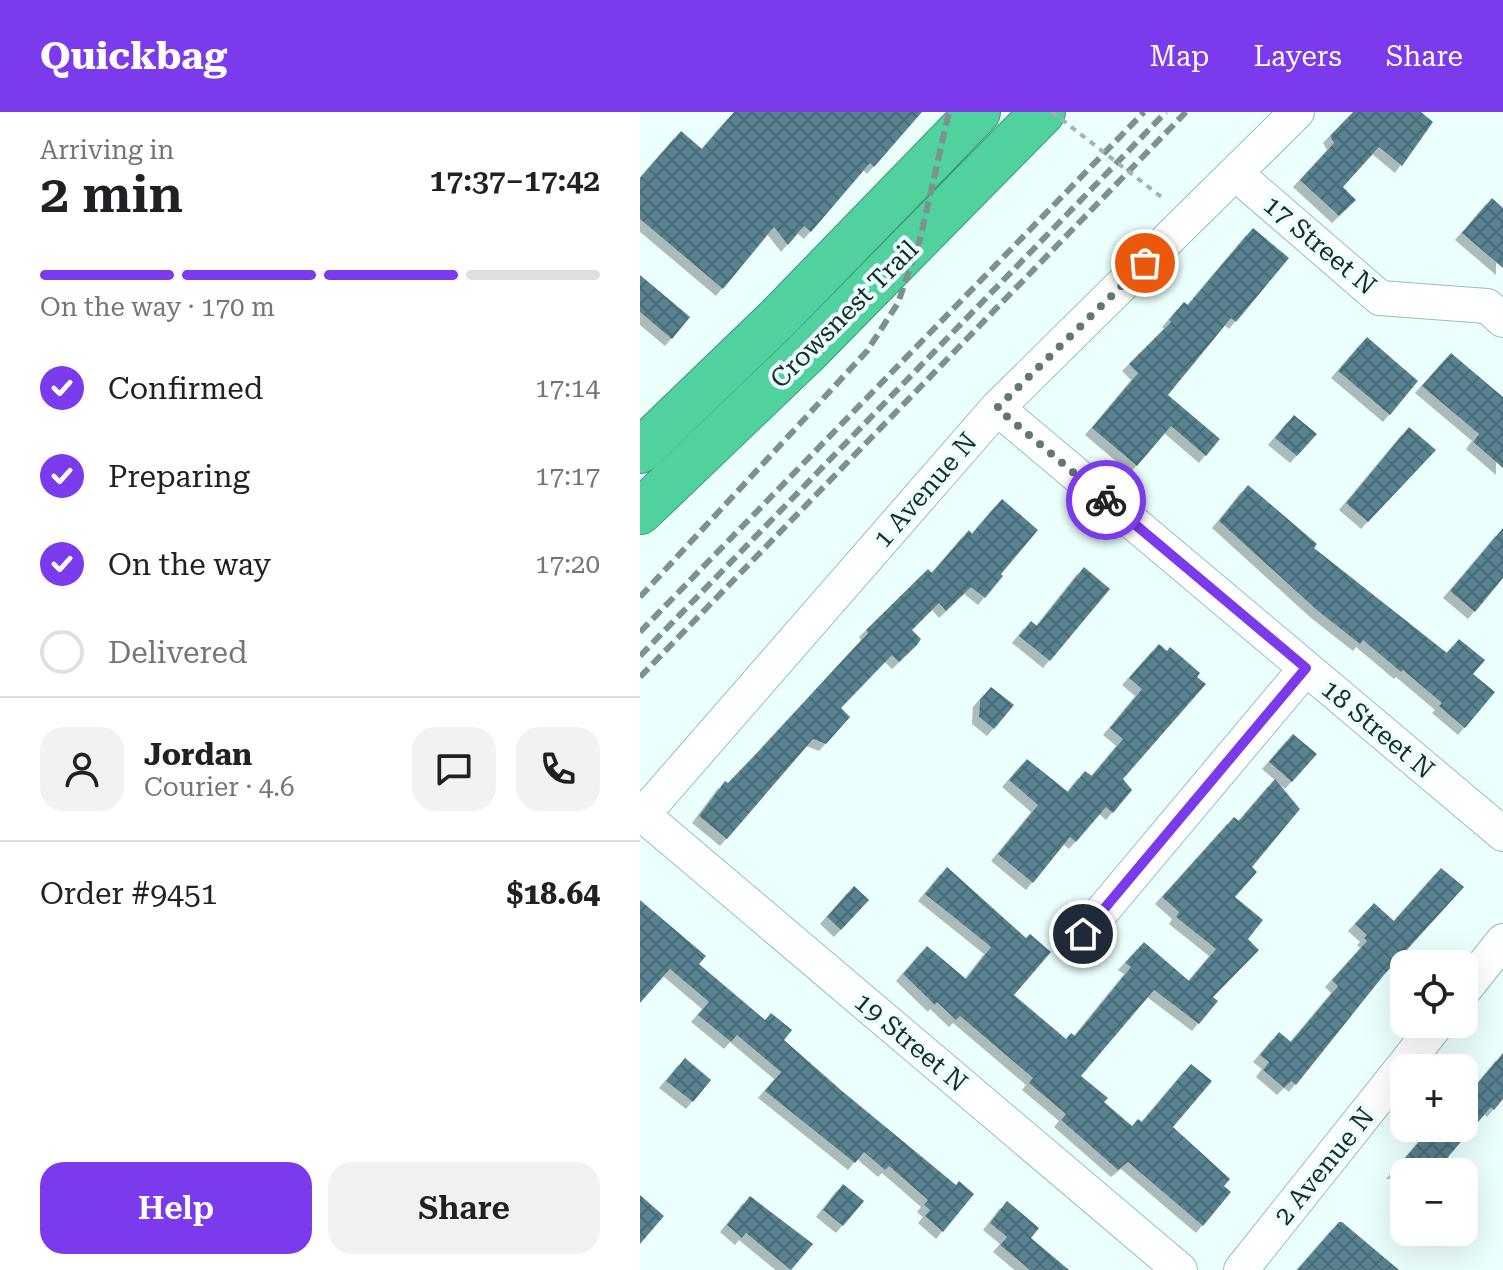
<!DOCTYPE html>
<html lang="en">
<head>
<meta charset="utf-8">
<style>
  :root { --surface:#fff; --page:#f2f2f2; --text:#202124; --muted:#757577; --line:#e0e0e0; --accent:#7c3aed }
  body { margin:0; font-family:"Roboto Serif",serif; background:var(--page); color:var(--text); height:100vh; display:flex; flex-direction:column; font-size:30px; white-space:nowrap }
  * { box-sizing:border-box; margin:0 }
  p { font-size:26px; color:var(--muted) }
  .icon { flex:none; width:44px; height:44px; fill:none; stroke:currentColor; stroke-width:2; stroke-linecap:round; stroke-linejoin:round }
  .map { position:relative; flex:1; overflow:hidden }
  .side { display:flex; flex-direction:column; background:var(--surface); width:640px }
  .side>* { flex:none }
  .fabs { position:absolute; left:750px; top:838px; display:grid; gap:16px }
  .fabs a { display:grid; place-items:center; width:88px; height:88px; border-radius:16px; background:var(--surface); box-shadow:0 8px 32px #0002; font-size:40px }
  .pin { position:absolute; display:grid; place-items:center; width:68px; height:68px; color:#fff; margin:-34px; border:4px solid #fff; border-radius:50%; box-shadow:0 2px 8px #0007 }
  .courier { position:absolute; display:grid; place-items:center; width:80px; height:80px; margin:-40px; border:6px solid #7c3aed; border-radius:50%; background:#fff; color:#222; box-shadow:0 2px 10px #0007 }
  .summary em { font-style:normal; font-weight:600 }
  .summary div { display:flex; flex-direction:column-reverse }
  .summary { display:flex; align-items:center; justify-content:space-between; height:136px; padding:0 40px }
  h1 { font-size:52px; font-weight:600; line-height:60px }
  .bar { display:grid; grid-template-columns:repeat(4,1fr); gap:12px 8px; align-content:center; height:96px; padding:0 40px }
  .bar i { height:10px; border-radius:6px; background:var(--line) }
  .bar .on { background:var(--accent) }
  .bar p { grid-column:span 4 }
  .line { display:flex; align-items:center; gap:20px; padding:0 40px; border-top:2px solid var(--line) }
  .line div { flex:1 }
  .round { display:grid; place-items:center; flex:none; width:84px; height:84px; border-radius:24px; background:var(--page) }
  ol { padding:0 40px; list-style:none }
  li { display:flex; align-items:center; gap:24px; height:88px }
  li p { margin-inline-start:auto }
  li .icon { padding:8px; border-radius:50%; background:var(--accent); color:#fff; stroke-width:4 }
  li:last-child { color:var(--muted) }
  li i { width:44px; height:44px; border:4px solid var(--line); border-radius:50% }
  .button { display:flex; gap:16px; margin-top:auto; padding:16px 40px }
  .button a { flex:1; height:92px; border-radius:24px; background:var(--accent); color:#fff; font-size:32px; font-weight:600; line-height:92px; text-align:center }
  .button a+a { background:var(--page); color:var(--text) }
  header { display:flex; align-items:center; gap:48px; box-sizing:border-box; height:112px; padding:0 40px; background:var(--accent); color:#fff }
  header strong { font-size:38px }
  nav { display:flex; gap:44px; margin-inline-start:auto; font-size:28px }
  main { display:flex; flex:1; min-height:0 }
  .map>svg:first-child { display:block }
</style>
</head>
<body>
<header>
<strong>Quickbag</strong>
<nav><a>Map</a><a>Layers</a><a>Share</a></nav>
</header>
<main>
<section class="side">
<div class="summary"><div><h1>2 min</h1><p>Arriving in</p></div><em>17:37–17:42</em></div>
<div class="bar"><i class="on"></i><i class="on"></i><i class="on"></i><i></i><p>On the way · 170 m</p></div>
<ol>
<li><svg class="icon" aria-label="check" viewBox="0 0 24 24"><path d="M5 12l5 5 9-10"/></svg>Confirmed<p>17:14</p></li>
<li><svg class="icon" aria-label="check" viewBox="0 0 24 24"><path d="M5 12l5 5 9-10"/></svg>Preparing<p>17:17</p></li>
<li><svg class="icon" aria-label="check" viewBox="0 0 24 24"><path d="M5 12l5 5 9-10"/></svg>On the way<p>17:20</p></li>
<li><i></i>Delivered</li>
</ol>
<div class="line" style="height:144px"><a class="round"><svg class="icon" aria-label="person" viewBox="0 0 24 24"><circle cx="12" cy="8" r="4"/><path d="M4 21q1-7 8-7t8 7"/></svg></a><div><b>Jordan</b><p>Courier · 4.6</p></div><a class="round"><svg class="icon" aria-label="chat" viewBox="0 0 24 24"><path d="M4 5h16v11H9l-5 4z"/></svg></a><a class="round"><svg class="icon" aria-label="phone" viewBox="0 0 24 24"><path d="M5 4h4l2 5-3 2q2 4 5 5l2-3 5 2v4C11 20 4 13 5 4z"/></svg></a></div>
<div class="line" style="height:104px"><div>Order #9451</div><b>$18.64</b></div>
<div class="button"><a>Help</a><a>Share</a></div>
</section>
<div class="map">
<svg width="863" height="1158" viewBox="0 0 863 1158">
  <defs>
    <pattern id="building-cross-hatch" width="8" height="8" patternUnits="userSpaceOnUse" patternTransform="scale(2)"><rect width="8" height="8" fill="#598290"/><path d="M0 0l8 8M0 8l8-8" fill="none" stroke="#496b76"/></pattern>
    <filter id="shadow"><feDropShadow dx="-7" dy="7" stdDeviation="0" flood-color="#0004"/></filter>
  </defs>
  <rect width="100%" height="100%" fill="#ebfffd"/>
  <path fill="url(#building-cross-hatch)" filter="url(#shadow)" d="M94,0h188l-48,55 -4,-4 -59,69 -7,-6 -16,19 -14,-18 -51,62 -83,-70v-41l41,-47 21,18z
    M713,0h68l12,10 -31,44 -23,-19 -36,40 13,13 -17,16 -39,-36 34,-37 -4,-7z
    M852,86l11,10v60l-41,-35z
    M613,116l36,30 -53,64 -5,-4 -63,77 52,44 -14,17 -35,-30 -34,40 -45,-38 46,-55 -9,-9 42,-42 -2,-2 15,-18 4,3z
    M0,163l50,42 -18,22 -32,-27z
    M727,225l51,44 -28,34 -52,-44z
    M811,241l52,44v71l-30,-26 6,-8 -57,-48z
    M654,303l23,19 -20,22 -22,-18z
    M769,315l27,23 -68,72 -22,-19z
    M608,373l69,59 -3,4 133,105 12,-14 26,21 -12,14 22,18 -30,36 -26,-22 3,-3 -39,-33 -2,2 -38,-32 -3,4 -42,-33 -99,-90z
    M362,387l36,31 -37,44 2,2 -18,22 -14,-11 -25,24 -7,-8 -27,27 9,9 -4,6 -18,17 -7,-7 -51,53 9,9 -24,27 -13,-5 -86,100 -28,-23 26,-35 3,2 29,-30 111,-120 -2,-3 62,-61 4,4 37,-43 3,4z
    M863,416v50l-28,34 -25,-21z
    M444,455l26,22 -60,72 -31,-25 12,-15 6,5z
    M519,532l8,7 3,-4 30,26 -3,4 9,7 -83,95 9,11 -19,23 -7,-6 -30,35 -6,-5 -37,46 -35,-29 40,-49 -29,-25 18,-21 41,33 17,-21 7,5 31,-37 -13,-11 32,-39 -13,-11z
    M351,575l23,18 -20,24 -15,-12 1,-17z
    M653,622l24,20 -25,28 -23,-20z
    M635,667l25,30 -48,58 5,5 -22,25 28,23 -15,19 11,11 -46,47 5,4 -19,23 -45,-34 -73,86 27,22 -4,4 28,24 6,-7 4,3 49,-58 21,17 -39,46 57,52 -6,7 7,6 -28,34 -75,-64 -10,8 -57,-50 5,-6 -37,-31 4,-5 -73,-62 -4,4 -19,-18 -2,3 -32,-31 24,-28 39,33 25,-32 -66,-53 22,-27 79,71 4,-4 21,18 -37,43 52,44 5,-6 4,3 56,-69 -6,-4 19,-21 45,39 27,-32 -40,-32 3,-5 -17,-15 72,-80 5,4z
    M801,756l23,19 -81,89 -87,109 -5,-4 -7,7 -21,-18 6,-8 -9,-7 19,-23 12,10 47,-56 -6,-6 35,-39 -3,-3 3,-3 -12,-11 19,-21 20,18z
    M214,774l15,14 -28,30 -14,-13z
    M0,788l66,56 -7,8 66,56 6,-7 21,17 -8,10 58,51 114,94 3,-4 15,13 -31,38 -18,-16 5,-6 -6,-5 4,-5 -39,-34 -4,4 -21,-18 -9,11 -90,-72 16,-19 -44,-37 -6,7 -33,-27 11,-13 -39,-33 -30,34z
    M863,941v46l-9,11 -3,-3 -43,50 18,15h-73l38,-44h33v-28z
    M45,946l26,22 -18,22 -27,-21z
    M203,1072l21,17 -21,25 -20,-16z
    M0,1083l24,21 -24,28z
    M110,1084l63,48 -22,26 -45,-37 -4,5 -15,-13z
    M367,1089l32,27 -8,10 38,32h-39l-30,-25 7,-8 -17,-14z
    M699,1110h3l57,48h-102z"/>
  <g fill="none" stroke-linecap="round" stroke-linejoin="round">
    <defs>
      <path id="minor" d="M595,61l145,125 107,8 16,14
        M357,296l506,426
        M3,703l537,455
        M0,706l357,-410 300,-296
        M443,822l223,-266
        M824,878l39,-49
        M601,1158l196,-246"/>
      <path id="highway" d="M0,339l139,-134 199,-205
        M0,400l165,-158 238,-242"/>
    </defs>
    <use href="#minor" stroke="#91c1be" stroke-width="36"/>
    <use href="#highway" stroke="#3d9776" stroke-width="46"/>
    <use href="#minor" stroke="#fff" stroke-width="34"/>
    <use href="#highway" stroke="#51d19e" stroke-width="44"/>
    <path stroke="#7d918f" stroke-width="6" stroke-dasharray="12 6" stroke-linecap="butt" d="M0,485l227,-246 31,-48 22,-64 29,-127
      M0,520l504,-520
      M0,544l526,-544
      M0,565l546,-565"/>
    <path stroke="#a0b4b2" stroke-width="4" stroke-dasharray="6 6" stroke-linecap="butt" d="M412,0l112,87"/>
  </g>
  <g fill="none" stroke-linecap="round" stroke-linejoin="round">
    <path stroke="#627674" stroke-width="8" stroke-dasharray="0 14.4" d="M466,388l-109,-92 148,-145"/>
    <path stroke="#7c3aed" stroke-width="10" d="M443,822l223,-266 -200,-168"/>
  </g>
  <g text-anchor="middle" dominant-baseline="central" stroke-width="8" stroke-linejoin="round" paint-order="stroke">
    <g font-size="26" fill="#192c2b" stroke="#ebfffd">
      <text transform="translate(680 133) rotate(40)">17 Street N</text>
      <text transform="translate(204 202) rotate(-45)">Crowsnest Trail</text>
      <text transform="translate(285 378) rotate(-49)">1 Avenue N</text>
      <text transform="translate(738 617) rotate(40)">18 Street N</text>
      <text transform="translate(271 930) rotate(40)">19 Street N</text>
      <text transform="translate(684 1054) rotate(-51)">2 Avenue N</text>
    </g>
  </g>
</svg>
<div class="fabs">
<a><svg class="icon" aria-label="locate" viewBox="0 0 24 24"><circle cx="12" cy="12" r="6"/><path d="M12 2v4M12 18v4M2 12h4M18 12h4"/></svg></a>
<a>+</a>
<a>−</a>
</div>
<div class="pin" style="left:505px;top:151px;background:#ea580c"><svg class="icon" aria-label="bag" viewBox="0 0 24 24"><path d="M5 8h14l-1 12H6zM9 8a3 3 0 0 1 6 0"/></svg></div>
<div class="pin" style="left:443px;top:822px;background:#1f2937"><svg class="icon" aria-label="home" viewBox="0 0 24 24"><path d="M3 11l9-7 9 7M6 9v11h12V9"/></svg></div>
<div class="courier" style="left:466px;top:388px"><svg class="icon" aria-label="bike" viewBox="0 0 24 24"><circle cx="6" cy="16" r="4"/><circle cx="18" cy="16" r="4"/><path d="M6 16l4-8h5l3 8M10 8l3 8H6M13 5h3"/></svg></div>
</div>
</main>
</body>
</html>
